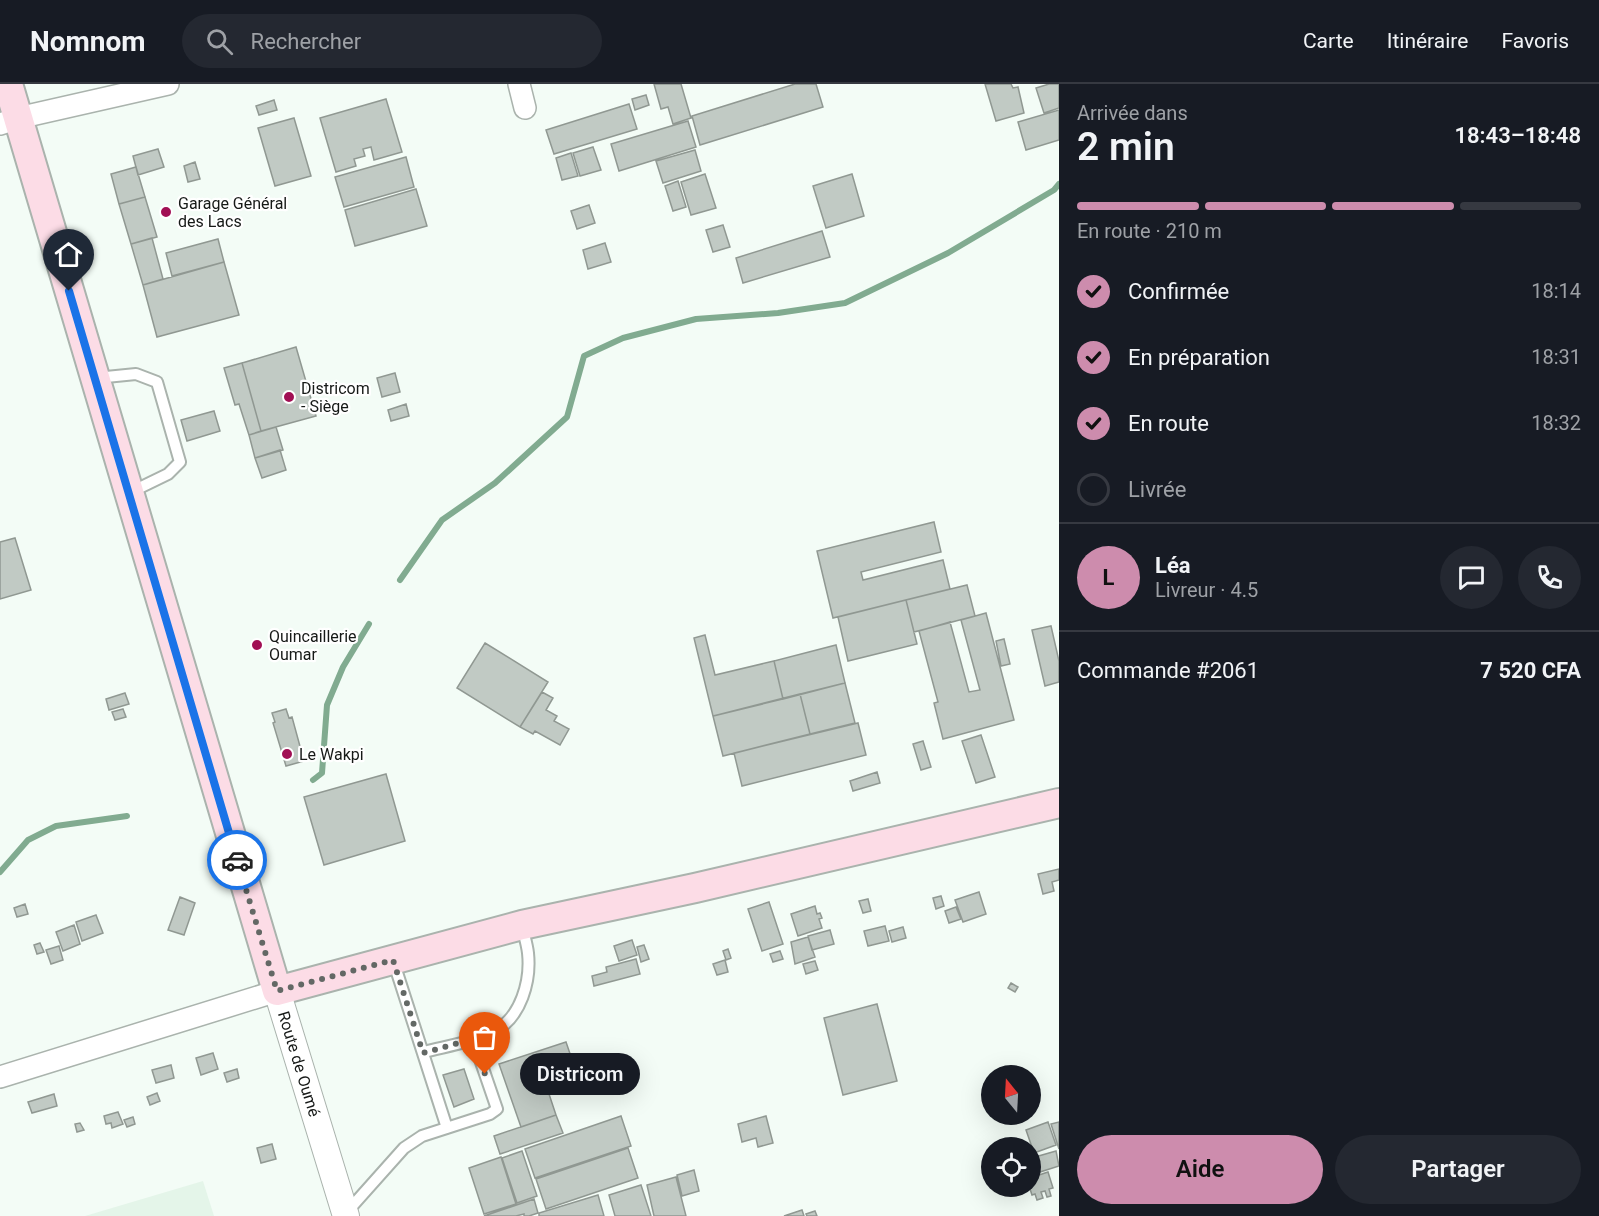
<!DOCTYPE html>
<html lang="fr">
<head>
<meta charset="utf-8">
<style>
  :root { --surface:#171b24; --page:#242831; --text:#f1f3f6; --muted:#9ea1a6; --line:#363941; --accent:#cd8cad }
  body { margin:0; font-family:Roboto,sans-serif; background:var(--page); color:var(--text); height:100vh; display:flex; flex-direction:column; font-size:22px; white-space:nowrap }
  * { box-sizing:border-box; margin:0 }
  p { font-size:20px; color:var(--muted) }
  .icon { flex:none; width:33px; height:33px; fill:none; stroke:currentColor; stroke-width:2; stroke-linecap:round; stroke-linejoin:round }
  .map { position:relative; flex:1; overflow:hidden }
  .sheet { display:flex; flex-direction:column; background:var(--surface); width:540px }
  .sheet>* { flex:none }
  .needle { width:39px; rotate:342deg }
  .buttons { position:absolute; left:981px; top:981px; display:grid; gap:12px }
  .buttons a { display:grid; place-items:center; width:60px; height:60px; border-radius:50%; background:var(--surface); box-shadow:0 6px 24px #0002; font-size:30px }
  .pin { position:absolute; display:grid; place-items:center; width:51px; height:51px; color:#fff; margin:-62px -26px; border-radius:50% 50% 50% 0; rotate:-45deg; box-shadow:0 0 6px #0007 }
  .pin .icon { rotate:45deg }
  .courier { position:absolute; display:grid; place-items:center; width:60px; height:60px; margin:-30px; border:4px solid #1a73e8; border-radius:50%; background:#fff; color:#222; box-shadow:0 2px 8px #0007 }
  .bubble { position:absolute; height:42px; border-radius:21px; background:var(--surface); box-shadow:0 6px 24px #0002; font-size:20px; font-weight:600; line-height:42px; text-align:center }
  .overview em { font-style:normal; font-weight:600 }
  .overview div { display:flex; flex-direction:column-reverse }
  .overview { display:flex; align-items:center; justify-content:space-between; height:102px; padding:0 18px }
  h1 { font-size:39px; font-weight:600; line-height:45px }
  .bar { display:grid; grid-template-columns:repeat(4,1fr); gap:9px 6px; align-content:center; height:72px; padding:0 18px }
  .bar i { height:8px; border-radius:4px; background:var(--line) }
  .bar .active { background:var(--accent) }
  .bar p { grid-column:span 4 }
  .line { display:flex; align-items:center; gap:15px; padding:0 18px; border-top:2px solid var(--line) }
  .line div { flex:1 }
  .round { display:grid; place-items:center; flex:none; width:63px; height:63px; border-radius:32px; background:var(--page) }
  ol { padding:0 18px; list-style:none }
  li { display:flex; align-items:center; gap:18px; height:66px }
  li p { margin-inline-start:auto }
  li .icon { padding:6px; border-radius:50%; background:var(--accent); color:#111; stroke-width:4 }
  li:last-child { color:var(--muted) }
  li i { width:33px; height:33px; border:3px solid var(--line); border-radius:50% }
  .primary-button { display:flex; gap:12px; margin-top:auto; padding:12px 18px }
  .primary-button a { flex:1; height:69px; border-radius:36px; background:var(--accent); color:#111; font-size:24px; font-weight:600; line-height:69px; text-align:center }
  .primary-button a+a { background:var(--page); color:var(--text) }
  header { display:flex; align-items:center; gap:36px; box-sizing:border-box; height:84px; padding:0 30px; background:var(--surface); border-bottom:2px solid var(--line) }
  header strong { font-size:28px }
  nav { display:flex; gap:33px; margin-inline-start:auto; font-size:21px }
  .search { width:420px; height:54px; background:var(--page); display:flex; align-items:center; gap:15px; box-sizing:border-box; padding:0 21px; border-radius:33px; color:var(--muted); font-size:22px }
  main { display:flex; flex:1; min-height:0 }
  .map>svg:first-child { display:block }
</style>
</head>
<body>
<header>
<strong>Nomnom</strong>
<div class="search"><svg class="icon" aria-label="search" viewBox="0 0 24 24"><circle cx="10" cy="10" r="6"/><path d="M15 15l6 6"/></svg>Rechercher</div>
<nav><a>Carte</a><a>Itinéraire</a><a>Favoris</a></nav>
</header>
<main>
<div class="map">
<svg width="1059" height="1132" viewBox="0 0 1059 1132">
  <rect width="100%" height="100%" fill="#f3fcf6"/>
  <path fill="#e4f5e9" d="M203,1097l11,35h-129z"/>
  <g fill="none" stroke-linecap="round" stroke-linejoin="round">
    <path stroke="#81ab90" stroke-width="6" d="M400,496l42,-60 53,-37 72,-66 17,-61 39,-18 73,-19 82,-6 67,-10 103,-50 106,-63 5,-6
      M313,696l9,-7 5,-68 16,-38 26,-43
      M0,788l28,-32 28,-14 71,-10"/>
  </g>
  <path fill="#c1cac4" stroke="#909892" stroke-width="1.5" d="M654,0h27l10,34 -18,6 -5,-17 -7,2z
    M795,0h21l7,23 -123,38 -8,-29z
    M985,0h26l2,4 5,-1 6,26 -28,8z
    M1049,0h10v24l-15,5 -8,-25z
    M646,11l3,10 -14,5 -3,-11z
    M386,15l16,53 -28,8 -3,-13 -8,2 2,7 -11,3 2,7 -20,6 -16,-54z
    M274,16l3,10 -18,5 -3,-9z
    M629,20l8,25 -83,25 -8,-24z
    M1059,26v30l-33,10 -8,-28z
    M294,34l17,58 -36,10 -17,-58z
    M688,37l8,26 -77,24 -8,-27z
    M593,63l8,23 -21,6 -7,-23z
    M158,65l6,18 -26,8 -5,-19z
    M695,66l6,21 -38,12 -7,-22z
    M571,69l7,23 -16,4 -6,-22z
    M406,73l8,30 -70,20 -9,-30z
    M195,78l5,17 -12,3 -4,-16z
    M136,83l9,30 -26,7 -8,-30z
    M705,90l11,34 -25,7 -10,-33z
    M852,90l12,42 -38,12 -13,-42z
    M678,97l8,26 -13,4 -8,-25z
    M416,105l11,37 -72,20 -10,-36z
    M145,113l12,40 -26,7 -12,-40z
    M589,121l6,18 -18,6 -6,-18z
    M723,141l7,22 -17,5 -7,-22z
    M822,147l8,26 -87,26 -7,-25z
    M152,154l11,41 -20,6 -12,-41z
    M218,155l6,23 -52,14 -6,-23z
    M605,159l6,19 -23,7 -5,-19z
    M224,178l15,53 -82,22 -14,-52z
    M296,263l20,69 -55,15 -19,-68z
    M242,279l19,68 -12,4 -10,-31 -4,1 -11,-37z
    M395,289l5,19 -18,5 -5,-19z
    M406,320l3,12 -18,5 -3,-11z
    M214,327l6,20 -33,10 -6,-21z
    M276,343l7,23 -28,8 -6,-23z
    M280,366l6,20 -24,8 -7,-20z
    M934,438l7,30 -80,20 2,8 80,-20 7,29 -117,29 -16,-67z
    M15,454l16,52 -31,9v-57z
    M967,501l8,31 -61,16 -8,-32z
    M906,516l11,44 -69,17 -10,-44z
    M986,529l28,107 -71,19 -9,-36 4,-1 -19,-71 31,-9 19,70 11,-2 -19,-70z
    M1051,542l8,35v21l-14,4 -13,-56z
    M705,551l10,40 59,-14 9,38 -70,17 -19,-78z
    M1004,555l6,25 -9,2 -5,-25z
    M485,559l63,39 -28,45 -63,-39z
    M836,561l9,38 -62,16 -9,-38z
    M845,599l10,40 -45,11 -10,-40z
    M542,608l11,6 -7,12 11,6 -3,5 15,8 -9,16 -25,-14 -2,3 -13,-7z
    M125,609l4,11 -20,6 -3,-11z
    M800,610l10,40 -87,22 -10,-40z
    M123,625l3,8 -11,3 -3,-8z
    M286,625l3,9 3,-1 12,44 -18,5 -13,-43 2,-1 -3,-9z
    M858,639l8,32 -124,31 -8,-33z
    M981,651l14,42 -19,6 -14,-42z
    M923,657l8,26 -10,3 -8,-26z
    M877,688l3,11 -27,8 -3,-10z
    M386,690l19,67 -81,24 -20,-68z
    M1059,785v11l-7,2 2,9 -11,3 -5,-20z
    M979,808l7,22 -23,8 -8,-22z
    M941,812l3,10 -8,3 -3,-11z
    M180,813l15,6 -11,32 -16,-5z
    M868,815l3,12 -8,2 -4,-12z
    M769,818l14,42 -21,7 -14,-42z
    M25,820l3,10 -11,3 -3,-9z
    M815,822l2,8 3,-1 2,5 -3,1 3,9 -24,8 -7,-22z
    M956,823l5,12 -12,4 -4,-12z
    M96,831l7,18 -21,8 -6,-19z
    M74,841l6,19 -17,7 -7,-19z
    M885,842l4,15 -21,5 -4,-15z
    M903,843l3,11 -14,4 -3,-11z
    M830,846l4,14 -22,6 -4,-14z
    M808,853l7,20 -20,7 -4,-22z
    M632,856l5,15 -18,6 -5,-15z
    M40,859l4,9 -7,2 -3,-9z
    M644,861l5,14 -8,3 -4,-15z
    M59,862l4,14 -12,4 -5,-14z
    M728,865l3,9 -5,2 -3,-9z
    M780,867l3,8 -10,3 -3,-8z
    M636,875l4,15 -46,12 -2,-10 15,-4 -1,-5z
    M725,876l3,12 -11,3 -4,-11z
    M815,877l3,9 -12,4 -3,-10z
    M1011,899l7,4 -3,5 -7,-4z
    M877,920l20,77 -54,14 -19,-77z
    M566,958l12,35 -31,11 9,27 -35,12 -22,-63z
    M213,969l5,16 -17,6 -5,-17z
    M171,981l3,13 -18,5 -4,-13z
    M237,985l2,9 -12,4 -3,-9z
    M464,985l10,30 -20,8 -11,-32z
    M157,1009l3,8 -10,4 -3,-8z
    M54,1010l3,12 -25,7 -4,-11z
    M118,1028l5,12 -11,4 -1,-5 -5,1 -2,-8z
    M556,1031l7,18 -63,21 -6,-18z
    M621,1032l10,30 -96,32 -10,-29z
    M766,1032l7,27 -15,4 -2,-9 -14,4 -4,-18z
    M133,1033l2,7 -8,3 -3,-7z
    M1048,1038l8,23 -22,8 -8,-23z
    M1059,1038v27l-8,-25z
    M80,1039l4,7 -7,2 -2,-8z
    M272,1060l4,15 -15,4 -4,-15z
    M628,1064l10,30 -92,31 -10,-30z
    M522,1067l15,45 -20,7 -15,-45z
    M1056,1067l3,15 -19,6 -5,-15z
    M501,1073l15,47 -32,10 -15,-46z
    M694,1086l5,21 -17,5 -5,-21z
    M1048,1088l5,16 -4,1 2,7 -4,1 -2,-6 -4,1 2,6 -6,2 -2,-6 -3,1 -3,-9 1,-8z
    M676,1093l10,39h-32l-7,-31z
    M641,1101l10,31h-36l-6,-21z
    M598,1111l6,21h-65v-3z
    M534,1115l4,14 -9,3h-5v-2l-8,2h-32z
    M802,1126l2,6h-20z
    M815,1127l2,5h-10l-1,-2z"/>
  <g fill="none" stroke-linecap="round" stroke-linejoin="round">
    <defs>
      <path id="service" d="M96,294l40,-4 21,8 23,80 -12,12 -37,18
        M393,876l54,168
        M424,968c23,-6 50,-10 71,-21 26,-14 36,-50 33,-78 -1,-9 -4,-18 -6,-27
        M346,1129l58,-65 18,-12 68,-22 7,-5 -24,-70"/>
      <path id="minor" d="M519,0l6,24
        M0,40l18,-6 150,-34
        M0,993l277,-86"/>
      <path id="tertiary" d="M277,907l69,225"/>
      <path id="secondary" d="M8,0l269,907 245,-66 173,-37 364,-85"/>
    </defs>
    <use href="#service" stroke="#aab3ad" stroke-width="14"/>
    <use href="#minor" stroke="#aab3ad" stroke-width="24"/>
    <use href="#tertiary" stroke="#aab3ad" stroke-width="28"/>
    <use href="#secondary" stroke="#aab3ad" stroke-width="32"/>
    <use href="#service" stroke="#fff" stroke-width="10"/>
    <use href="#minor" stroke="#fff" stroke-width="21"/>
    <use href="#tertiary" stroke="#fff" stroke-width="26"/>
    <use href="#secondary" stroke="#fcdce6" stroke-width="28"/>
  </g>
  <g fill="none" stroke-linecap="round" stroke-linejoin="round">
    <path stroke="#636865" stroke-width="6" stroke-dasharray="0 10.8" d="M237,776l40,131 116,-31 30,93 50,-14 12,35"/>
    <path stroke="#1a73e8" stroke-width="8" d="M69,207l168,569"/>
  </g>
  <g fill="#a10f54" stroke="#fff" stroke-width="2">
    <circle cx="166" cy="128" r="6"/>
    <circle cx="289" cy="313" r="6"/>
    <circle cx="257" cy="561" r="6"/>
    <circle cx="287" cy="670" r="6"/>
  </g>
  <g text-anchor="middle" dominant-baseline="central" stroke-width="4.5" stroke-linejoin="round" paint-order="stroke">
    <g font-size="16" fill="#161917" stroke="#fff" text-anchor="start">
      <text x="178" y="119">Garage Général<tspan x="178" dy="18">des Lacs</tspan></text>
      <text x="301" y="304">Districom<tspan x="301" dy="18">- Siège</tspan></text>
      <text x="269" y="552">Quincaillerie<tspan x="269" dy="18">Oumar</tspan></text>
      <text x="299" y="670">Le Wakpi</text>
    </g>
    <g font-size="16" fill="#161917" stroke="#fff">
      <text transform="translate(299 980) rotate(73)">Route de Oumé</text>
    </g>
  </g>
</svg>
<div class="buttons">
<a><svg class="needle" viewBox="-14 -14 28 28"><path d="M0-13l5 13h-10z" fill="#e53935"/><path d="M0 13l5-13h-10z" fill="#9ea1a6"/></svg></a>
<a><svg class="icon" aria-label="locate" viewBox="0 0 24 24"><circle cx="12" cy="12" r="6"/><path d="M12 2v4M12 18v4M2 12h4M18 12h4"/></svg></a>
</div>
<div class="pin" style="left:485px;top:990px;background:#ea580c"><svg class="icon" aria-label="bag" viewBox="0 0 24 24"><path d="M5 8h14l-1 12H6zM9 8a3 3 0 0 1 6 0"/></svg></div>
<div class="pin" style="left:69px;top:207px;background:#1f2937"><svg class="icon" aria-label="home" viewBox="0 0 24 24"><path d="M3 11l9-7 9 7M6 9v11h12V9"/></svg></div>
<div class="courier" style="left:237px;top:776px"><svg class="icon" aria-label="car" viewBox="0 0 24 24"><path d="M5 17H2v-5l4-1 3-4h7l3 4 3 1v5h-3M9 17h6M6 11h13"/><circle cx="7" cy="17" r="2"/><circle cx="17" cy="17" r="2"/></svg></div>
<div class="bubble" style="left:520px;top:969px;width:120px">Districom</div>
</div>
<section class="sheet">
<div class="overview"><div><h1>2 min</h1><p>Arrivée dans</p></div><em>18:43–18:48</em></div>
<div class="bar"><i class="active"></i><i class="active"></i><i class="active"></i><i></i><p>En route · 210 m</p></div>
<ol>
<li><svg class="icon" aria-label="check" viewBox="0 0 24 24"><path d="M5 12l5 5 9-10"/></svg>Confirmée<p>18:14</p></li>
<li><svg class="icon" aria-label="check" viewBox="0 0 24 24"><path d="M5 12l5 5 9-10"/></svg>En préparation<p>18:31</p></li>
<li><svg class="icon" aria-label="check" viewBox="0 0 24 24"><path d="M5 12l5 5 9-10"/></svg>En route<p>18:32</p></li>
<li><i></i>Livrée</li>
</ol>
<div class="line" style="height:108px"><b class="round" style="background:var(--accent);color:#111">L</b><div><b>Léa</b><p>Livreur · 4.5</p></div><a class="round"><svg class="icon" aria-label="chat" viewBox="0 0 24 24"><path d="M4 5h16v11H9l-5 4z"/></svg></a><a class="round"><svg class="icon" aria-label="phone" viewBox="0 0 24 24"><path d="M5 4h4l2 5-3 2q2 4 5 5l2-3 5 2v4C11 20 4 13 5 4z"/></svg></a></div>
<div class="line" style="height:78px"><div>Commande #2061</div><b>7 520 CFA</b></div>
<div class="primary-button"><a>Aide</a><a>Partager</a></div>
</section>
</main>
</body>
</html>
